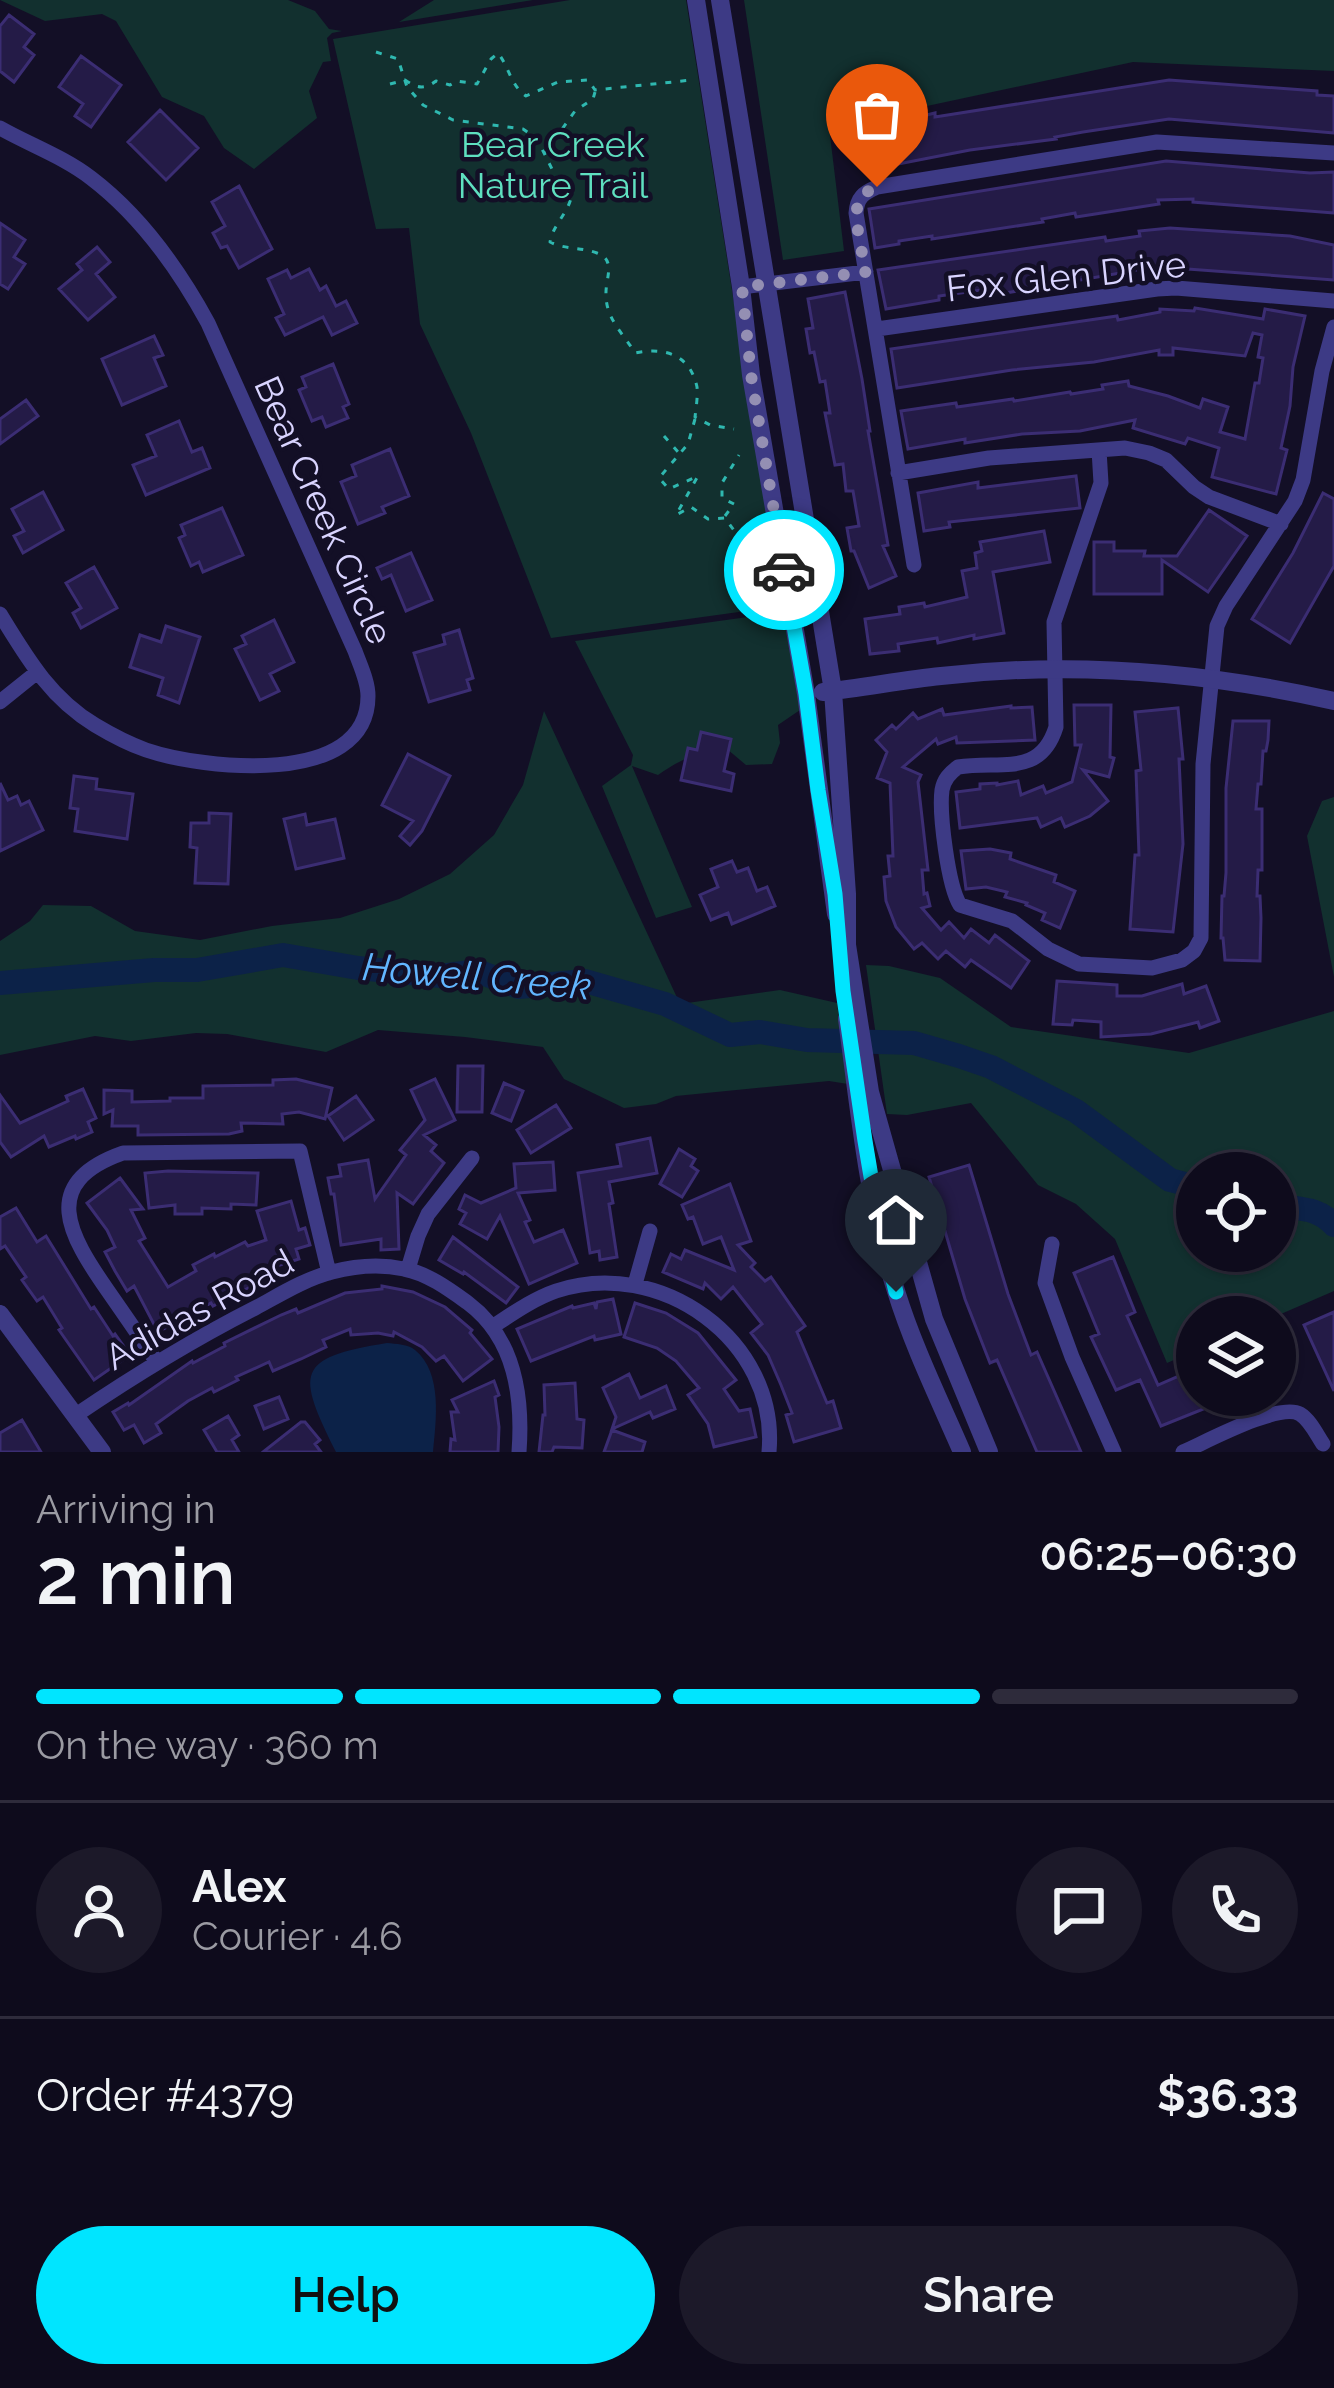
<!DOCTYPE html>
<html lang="en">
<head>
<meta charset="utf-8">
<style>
  :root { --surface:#0e0b1c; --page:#1c1929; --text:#f1f3f6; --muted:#9b9ba3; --line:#2e2b3b; --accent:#00e5ff }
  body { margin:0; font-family:Raleway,sans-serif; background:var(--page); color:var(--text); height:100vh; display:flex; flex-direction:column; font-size:45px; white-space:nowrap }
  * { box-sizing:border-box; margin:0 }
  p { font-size:39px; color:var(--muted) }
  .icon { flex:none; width:66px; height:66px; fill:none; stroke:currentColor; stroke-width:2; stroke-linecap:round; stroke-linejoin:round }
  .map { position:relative; height:1452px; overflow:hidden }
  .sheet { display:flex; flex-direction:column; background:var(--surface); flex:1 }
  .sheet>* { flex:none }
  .fabs { position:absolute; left:1176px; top:1152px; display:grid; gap:24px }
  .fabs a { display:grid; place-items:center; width:120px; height:120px; border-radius:50%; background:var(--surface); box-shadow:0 3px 9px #0004,0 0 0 3px var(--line); font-size:60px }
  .pin { position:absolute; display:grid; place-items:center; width:102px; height:102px; color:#fff; margin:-123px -51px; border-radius:50% 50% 50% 0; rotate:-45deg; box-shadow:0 0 12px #0007 }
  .pin .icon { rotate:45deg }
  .courier { position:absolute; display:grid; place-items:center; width:120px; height:120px; margin:-60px; border:9px solid #00e5ff; border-radius:50%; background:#fff; color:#222; box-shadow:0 3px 15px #0007 }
  .headline em { font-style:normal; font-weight:600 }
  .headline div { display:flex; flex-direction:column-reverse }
  .headline { display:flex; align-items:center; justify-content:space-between; height:204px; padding:0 36px }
  h1 { font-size:78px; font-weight:600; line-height:90px }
  .bar { display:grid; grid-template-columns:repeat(4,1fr); gap:18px 12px; align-content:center; height:144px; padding:0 36px }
  .bar i { height:15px; border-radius:9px; background:var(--line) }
  .bar .active { background:var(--accent) }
  .bar p { grid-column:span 4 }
  .line { display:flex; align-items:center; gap:30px; padding:0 36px; border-top:3px solid var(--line) }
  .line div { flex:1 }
  .round { display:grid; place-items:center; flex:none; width:126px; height:126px; border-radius:63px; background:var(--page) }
  .button { display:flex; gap:24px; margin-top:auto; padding:24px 36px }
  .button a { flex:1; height:138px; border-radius:72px; background:var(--accent); color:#111; font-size:48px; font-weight:600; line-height:138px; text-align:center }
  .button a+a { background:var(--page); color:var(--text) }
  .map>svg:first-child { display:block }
</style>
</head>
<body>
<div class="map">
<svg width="1334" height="1452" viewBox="0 0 1334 1452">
  <rect width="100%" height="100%" fill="#130f26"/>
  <path fill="#12302f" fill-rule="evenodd" d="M0,0h288l27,11 14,18 13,2 -10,2 -5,5 4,23 -8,1 -14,29 8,27 -63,51 -30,-21 -20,-32 -42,-19 -46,-76 -14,-7 -57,7z
    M434,0h99l-134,22z
    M570,0h116l96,606 -231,32 -80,-205 -51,-109 -11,-96 -33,1 -43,-190z
    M744,0h590v71l-201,-9 -304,65 15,124 -61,9z
    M783,612l17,98 -22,15 2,18 -8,21 -26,1 -19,-16c-29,2 -46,10 -69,26l-26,-9 60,141 -36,11 -54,-132 29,-21 2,-10 -58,-114z
    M544,711l136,293 100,-14 57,13 11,81 -19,-3 -153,15 -20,8 -32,4 -60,-29 -21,-32 -78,-10 -87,-7 -52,22 -99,-18 -31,-1 -65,8 -36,-5 -95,19v-114l30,-20 13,-16 48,1 44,25 65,9 72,-14 68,-8 59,-19 51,-25 44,-39 29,-50z
    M1334,797v180l-27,-141 15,-35z
    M866,965l23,1 51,12 71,49 178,26 145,-42v280l-60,26h-77v33l-30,13 -52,-124 -39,-35 -38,-19 -67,-82 -64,12 -20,-1zM1197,1173h78v78h-78z"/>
  <path fill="#0c2248" d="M387,1343c9,1 21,1 28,7 28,23 21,71 18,102h-97c-39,-79 -42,-94 51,-109z"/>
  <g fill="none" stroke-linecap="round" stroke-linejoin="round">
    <path stroke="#0c2248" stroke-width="24" d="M0,983l154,-13h43l86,-15 75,13 83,8 36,-5 42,16 66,-6 80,23 65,31 30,-3 47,8 107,3 45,13 32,11 85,44 94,69 27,7
      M1275,1205c23,5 42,1 59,20"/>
  </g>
  <path fill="#241b47" stroke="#3b2d73" stroke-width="3" d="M9,15l25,19 -10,13 10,8 -20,27 -14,-11v-45z
    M81,56l40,29 -30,42 -16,-11 8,-12 -24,-17z
    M1169,80l148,11v4l17,1v37l-165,-14 -86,13 -28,5 1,2 -86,11 -82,16 -7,-40 54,-13v4z
    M160,110l38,38 -32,32 -38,-38z
    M1166,161l144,12 24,-1v41l-141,-11v-3l-35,1 1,4 -83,13 -1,-4 -33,6 1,3 -111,17v-3l-33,5v3l-24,4 -6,-39z
    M239,186l33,63 -33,19 -12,-22 -6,2 -8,-15 12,-7 -13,-24z
    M0,223l25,17 -11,17 11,7 -17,25 -8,-5z
    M1170,228l120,8 44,9v35l-160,-12 -31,1 -143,25v-2l-17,2 -1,-4 -43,6v4l-53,9 -8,-39 227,-33 1,4 34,-5 -1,-5z
    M97,247l13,15 -14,12 19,23 -27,23 -29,-31 23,-19 -5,-6z
    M309,269l11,21 6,-4 10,20 10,-5 11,22 -25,12 -9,-18 -38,18 -9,-17 8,-4 -16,-35 19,-9 4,8z
    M845,292l17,87 8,52h-2l20,114 -5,1 13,30 -27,12 -15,-37h-3l-4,-23 12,-2 -6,-35h-7l-3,-27 -8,1 -10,-52h5l-5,-32 -5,1 -6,-30 -4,1 -4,-24 7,-1 -5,-29z
    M1195,308l68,11 2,-10 40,7 -12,51 -3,39 -9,42 6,2 -11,44 -64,-17 7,-29 -31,-10 -3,6 -52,-16 2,-8 -55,11 -58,3 -57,9v-4l-57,10 -7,-38 55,-8 1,4 56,-8 1,2 56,-9 1,2 32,-5 -1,-4 26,-4 1,5 39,10 32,12 3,-9 25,8 -8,25 25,7 10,-56h4l4,-25 -5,-1 4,-22 -9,-2 -8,23 -72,-8v7h-14v-5l-65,12 -82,8 -115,18 -6,-39 226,-33 1,4 42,-8v-3l34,2z
    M154,336l9,19 -9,3 12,28 -44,19 -20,-46z
    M333,364l16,40 -6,3 5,11 -22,9 -4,-10 -10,4 -13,-31 7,-3 -4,-10z
    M26,400l12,16 -38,28v-25z
    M179,421l13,31 10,-4 8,20 -64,27 -13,-30 23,-9 -9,-21z
    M390,449l19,47 -27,11 3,6 -27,11 -17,-42 15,-6 -4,-11z
    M1076,476l4,32 -131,14 1,5 -26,4 -6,-38 60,-11v6z
    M43,492l20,38 -40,23 -9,-17 10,-5 -12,-22z
    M1323,493l11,6v67l-44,77 -38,-24 41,-66z
    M222,508l21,47 -40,17 -4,-10 -8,4 -12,-28 6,-3 -4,-10z
    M1209,510l38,26 -39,56 -46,-32v34h-68v-52h20v9h31l-1,5h33z
    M1044,531l6,31 -57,10 11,61 -30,6v-4l-36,8 -1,-5 -39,6 1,7 -29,3 -5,-35 35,-5 -1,-7 25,-4 1,4 42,-10 -5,-26 15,-3 -2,-15 7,-2 -2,-9z
    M411,553l21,47 -26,11 -15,-36 -9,4 -5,-11z
    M94,567l23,41 -36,20 -8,-15 8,-5 -15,-25z
    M274,620l20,42 -24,12 9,17 -19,9 -25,-51 11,-5 -4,-8z
    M166,626l34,11 -21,66 -21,-8 5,-17 -33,-11 10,-32 21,7z
    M459,630l14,48 -6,2 3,10 -41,12 -15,-49 31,-9 -2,-9z
    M1074,705h37l-1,52 4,1 -5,19 -26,-7 25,31 -18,15 -25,11 -4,-9 -20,9 -4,-9 -77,10 -4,-36 24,-3v-5l17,-1v2l21,-4 3,14 22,-9 3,7 26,-11 9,-37h-6z
    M1011,706v2l21,-1 3,33 -78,3 -1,-6 -18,7 -2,-5 -33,28 18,8 -3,7 10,88h-6l2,24 3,-1 3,13 -8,2 19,22 8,-8 15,16 7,-9 18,14 6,-8 34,26 -18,27 -40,-28 -6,7 -19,-16 -8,8 -16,-16 -8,6 -18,-22 -10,-26 -2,-24 6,-1 -2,-20h5l-3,-73 -13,-5 10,-26 -11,-12 16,-15 4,4 17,-16 5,6 24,-10 2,6z
    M1178,708l5,51h-4l4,85 -10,88 -43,-3 5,-74h4l-3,-84 5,-1 -6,-58z
    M1233,721h36l-1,19 -2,11h-3l-2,33h-3l-2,25h6v61h-4l-1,26h3l1,22 -1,43 -35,-1 -2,-22h-2l1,-42h2l2,-23v-85z
    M701,732l30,7 -7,32 10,3 -3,17 -50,-11 7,-32 9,2z
    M408,754l42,22 -28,55 -12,14 -10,-9 13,-15 -31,-16z
    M74,776l23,3 -1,10 37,5 -6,45 -52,-8 3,-22 -8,-1z
    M0,783l8,17 9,-4 4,9 8,-4 14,29 -43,21z
    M209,813l22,1 -3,70 -33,-1 2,-35 -7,-1 1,-24h18z
    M305,814l2,11 28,-6 9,39 -48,11 -12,-50z
    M990,849l21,4 -1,6 46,16 -2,7 21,9 -15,37 -18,-8 3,-7 -19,-8 1,-2 -22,-6 2,-5 -21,-5 -20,2 -5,-38z
    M732,861l5,11 11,-4 9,23 10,-4 8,19 -43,18 -4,-11 -17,7 -11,-25 18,-8 -7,-18z
    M1057,981l60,4v11h25l40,-12 2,10 22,-8 13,35 -19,7 -2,-6 -47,12 -50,3v-15l-28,-2 -1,5 -19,-1z
    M458,1066h25l-1,46h-25z
    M296,1079l36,9 -7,31 -26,-7 -17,2 1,10 -42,-1 1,8 -13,3 -91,1v-9h-26l1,-16 -9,4v-24l28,1v11l38,-1v-3h33v-12l70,-1v-5z
    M435,1079l20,41 -31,15 12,10 -5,6 13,12 -31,41 -16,-11 2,56 -18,1v-11l-40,6 -7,-51h-3l-3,-16 13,-2 -2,-11 29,-5 7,39 31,-44 -6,-5 25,-30 -14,-30z
    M504,1083l19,8 -12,30 -19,-8z
    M83,1089l13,29 -8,4 4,10 -16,7 -1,-3 -26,11 -5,-11 -33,21 -11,-15v-47l20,28 48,-22 -2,-5z
    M356,1096l17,24 -29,20 -16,-24z
    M556,1105l15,23 -40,25 -14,-23z
    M650,1138l7,35 -48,9 4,21 -4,1 8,53 -17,3 -1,-9 -9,2 -12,-80 43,-7 -4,-21z
    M679,1149l16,10 -4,7 7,5 -16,26 -22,-13z
    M553,1162l2,28 -37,3 12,27 -5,2 9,20 29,-12 14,33 -48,21 -29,-68 -13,23 -27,-15 6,-11 -7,-4 6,-14 16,8 35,-15 -2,-24z
    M969,1165l39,129 23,61 6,-3 44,100h-44l-40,-92 -7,3 -25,-64 -36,-122z
    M168,1171l90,2 -2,32 -25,-1v5l-29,-1v6h-27v-9l-26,3 -4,-35z
    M120,1178l23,31 -12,1 14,28 -6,3 29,46 28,-16 -3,-6 21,-11 1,3 30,-15 3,4 18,-6 -9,-29 34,-10 8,29 6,-2 5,17 -14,4 3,10 -38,12 5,8 -53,27 -2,-3 -53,29 -24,-46 -7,5 -12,-20 -10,-19 10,-5 -8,-17 -20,-27z
    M730,1184l21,57 -13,4 17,18 -4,4 14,14 6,-4 34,49 -8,6 30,71 6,-2 8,27 -47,14 -8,-27 6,-2 -11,-28 -13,-30 -17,-22 11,-9 -29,-37 -12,12 -16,-16 -2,6 -40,-17 8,-18 10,5 4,-9 49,20 -13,-33 -18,7 -10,-27 -5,2 -6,-14z
    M16,1208l21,34 9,-6 45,73 3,-2 19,29 2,-2 15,21 -36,25 -35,-50 3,-2 -19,-31 -6,4 -15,-21 4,-3 -21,-31 -5,3v-32z
    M453,1237l65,50 -12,16 -42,-31 -1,2 -24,-14z
    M1113,1257l22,55 -8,4 31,69 39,-17v27h15l4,9 -55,22 -21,-46 -24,10 -25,-53 8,-3 -25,-61z
    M382,1286l31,6 32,15 27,23 -2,3 22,26 -29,22 -19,-25 -8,5 -14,-14 -28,-15 -1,4 -15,-3 -27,2 -1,-6 -27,11 3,7 -25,12 -28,12 -4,-9 -33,15 2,3 -24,12 -2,-4 -24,13 -32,23 5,9 -17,10 -10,-18 -10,5 -11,-18 15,-9 1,2 63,-44 1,2 32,-17 -1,-3 57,-28 15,-6 2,4 47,-20 37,-4z
    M613,1299l8,35 -26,6 -1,-4 -63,25 -14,-32 55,-23 1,2 21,-5 2,6 1,-7z
    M635,1303l31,10 32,20 38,47 -12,9 15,22 11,-2 6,28 -42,10 -6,-23 -20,-29 11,-7 -23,-27 -19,-13 -33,-11z
    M1334,1312v79l-30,-66z
    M629,1374l11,24 26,-12 9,23 -22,9 -3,-6 -38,17 4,-12 -13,-29z
    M494,1381l5,14 -4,2 4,30 -1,25h-48l1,-13 4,1 -4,-28h7l-6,-12z
    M575,1383l2,36 7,1 -2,28 -28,-1 -2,5h-13l4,-37h2l-1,-30z
    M279,1397l9,22 -24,10 -9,-23z
    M228,1416l11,19 -7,5 7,12h-22l-13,-22z
    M22,1420l19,32h-41v-19z
    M301,1422h4l15,18 -5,4 6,8h-58z
    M612,1430l33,12 -3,10h-38z"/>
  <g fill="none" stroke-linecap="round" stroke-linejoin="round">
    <path stroke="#2fb8b0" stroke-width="3" stroke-dasharray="6 9" stroke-linecap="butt" d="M376,52l22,7 9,28 16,18 30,15 70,9 14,10 17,34 18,21c-4,21 -18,28 -22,48 16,8 31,5 47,11 20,7 8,26 9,42 0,24 17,38 29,58 29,-6 55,1 62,34 1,9 -1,21 -2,30l15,8 24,4
      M390,84l15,-4c12,8 19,10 31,1l14,4 7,-4 20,3 14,-25 7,-6c11,14 13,33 28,43l32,-14 30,-2 7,10 97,-10
      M545,153l30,-42 18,-12 2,-7
      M695,419l-7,25 -29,34 10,11 29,-13 -22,39 15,-8 17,12 17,-1 16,22 15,8
      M664,436l14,16
      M725,516l9,-12 -12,-6v-15l17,-28"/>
    <path stroke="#3d3a85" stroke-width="15" d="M0,128c30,17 64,29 91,50 50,38 87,90 117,145l147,328c5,14 13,30 13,45 0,92 -166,73 -222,54 -17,-6 -36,-16 -51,-25 -45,-27 -68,-67 -95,-111
      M741,287l125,-15
      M877,329l280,-40 19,-1 158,13
      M1099,450l2,33 -47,139 2,105c-16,51 -56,33 -98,40 -8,6 -14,12 -16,23 -3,23 6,96 18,115l52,16 36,28 31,15 73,4 30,-8 12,-9 7,-13 2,-174 14,-138 9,-20 69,-105 8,-21 19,-109 12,-44
      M898,473l91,-15 136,-10 24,5 17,7 28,27 15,10 72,27
      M914,565l-58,-352c1,-15 7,-20 21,-26l280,-45 177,11
      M0,702l36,-29
      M1052,1244l-7,39 27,74 42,95
      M408,1269l10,-33 10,-22 44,-56
      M635,1284l15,-53
      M492,1327c20,-13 41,-28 64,-36 103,-35 223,49 213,161
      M156,1361c-16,-24 -32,-47 -48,-70 -39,-56 -70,-108 15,-138l177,-2 29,122
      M76,1415c59,-40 118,-76 181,-108 24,-13 48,-28 75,-35 23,-6 49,-8 72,-3 23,4 46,21 64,34 48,36 55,95 51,149
      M1183,1452c23,-10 96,-50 117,-38 10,6 17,21 23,30"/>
    <path stroke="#3d3a85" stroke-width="18" d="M696,0l45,287 10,88 55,319 30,220
      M720,0l113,691 14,203v51l23,147 64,227 55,133
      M823,692c39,-4 79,-12 118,-16 131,-15 265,-4 393,25
      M847,1019c12,90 21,185 49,272 17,55 43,108 66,161
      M0,1314l102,138"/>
  </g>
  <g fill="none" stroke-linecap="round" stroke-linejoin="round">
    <path stroke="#948fb3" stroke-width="12" stroke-dasharray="0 21.6" d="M784,570l-33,-195 -9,-88 124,-15c-3,-17 -15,-59 -6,-73 4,-7 9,-8 17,-12"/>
    <path stroke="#00e5ff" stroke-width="15" d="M784,570l22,124 12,96 17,104 8,97 22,150 13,77 18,74"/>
  </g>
  <g text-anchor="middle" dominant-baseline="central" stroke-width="9" stroke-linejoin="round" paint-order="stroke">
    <g font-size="36" fill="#5fe0c0" stroke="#130f26">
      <text x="553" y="144">Bear Creek<tspan x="553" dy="41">Nature Trail</tspan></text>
    </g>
    <g font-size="36" fill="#d9d4ff" stroke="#130f26">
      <text transform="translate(1066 276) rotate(-6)">Fox Glen Drive</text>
      <text transform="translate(324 510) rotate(66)">Bear Creek Circle</text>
      <text transform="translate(199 1309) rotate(-29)">Adidas Road</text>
    </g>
    <g font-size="39" font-style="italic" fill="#62b6ff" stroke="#130f26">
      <text transform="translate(477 976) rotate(5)">Howell Creek</text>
    </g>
  </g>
</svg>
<div class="fabs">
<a><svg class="icon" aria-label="locate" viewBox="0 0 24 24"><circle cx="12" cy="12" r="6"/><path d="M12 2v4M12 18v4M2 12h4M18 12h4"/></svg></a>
<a><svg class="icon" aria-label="layers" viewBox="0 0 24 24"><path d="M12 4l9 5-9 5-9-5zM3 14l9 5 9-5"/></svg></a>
</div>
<div class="pin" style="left:877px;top:187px;background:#ea580c"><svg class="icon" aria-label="bag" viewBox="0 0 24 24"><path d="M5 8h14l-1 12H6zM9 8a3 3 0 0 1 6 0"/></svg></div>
<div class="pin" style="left:896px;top:1292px;background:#1f2937"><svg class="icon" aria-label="home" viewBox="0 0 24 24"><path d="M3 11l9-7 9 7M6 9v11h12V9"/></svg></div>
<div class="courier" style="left:784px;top:570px"><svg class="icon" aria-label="car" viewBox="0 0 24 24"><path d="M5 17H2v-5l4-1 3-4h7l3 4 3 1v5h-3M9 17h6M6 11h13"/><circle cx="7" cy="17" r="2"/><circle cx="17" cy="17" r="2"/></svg></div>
</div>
<section class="sheet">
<div class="headline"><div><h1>2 min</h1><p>Arriving in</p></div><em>06:25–06:30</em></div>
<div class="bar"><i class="active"></i><i class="active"></i><i class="active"></i><i></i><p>On the way · 360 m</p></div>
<div class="line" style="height:216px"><a class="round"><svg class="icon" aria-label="person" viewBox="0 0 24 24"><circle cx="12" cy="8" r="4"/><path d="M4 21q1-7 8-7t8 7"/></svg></a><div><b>Alex</b><p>Courier · 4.6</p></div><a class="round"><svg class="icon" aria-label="chat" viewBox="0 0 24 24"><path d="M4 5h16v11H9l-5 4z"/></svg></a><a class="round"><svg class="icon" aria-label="phone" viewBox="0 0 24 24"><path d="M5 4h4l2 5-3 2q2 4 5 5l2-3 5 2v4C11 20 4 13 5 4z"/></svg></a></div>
<div class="line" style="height:156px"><div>Order #4379</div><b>$36.33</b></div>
<div class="button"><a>Help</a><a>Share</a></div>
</section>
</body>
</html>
